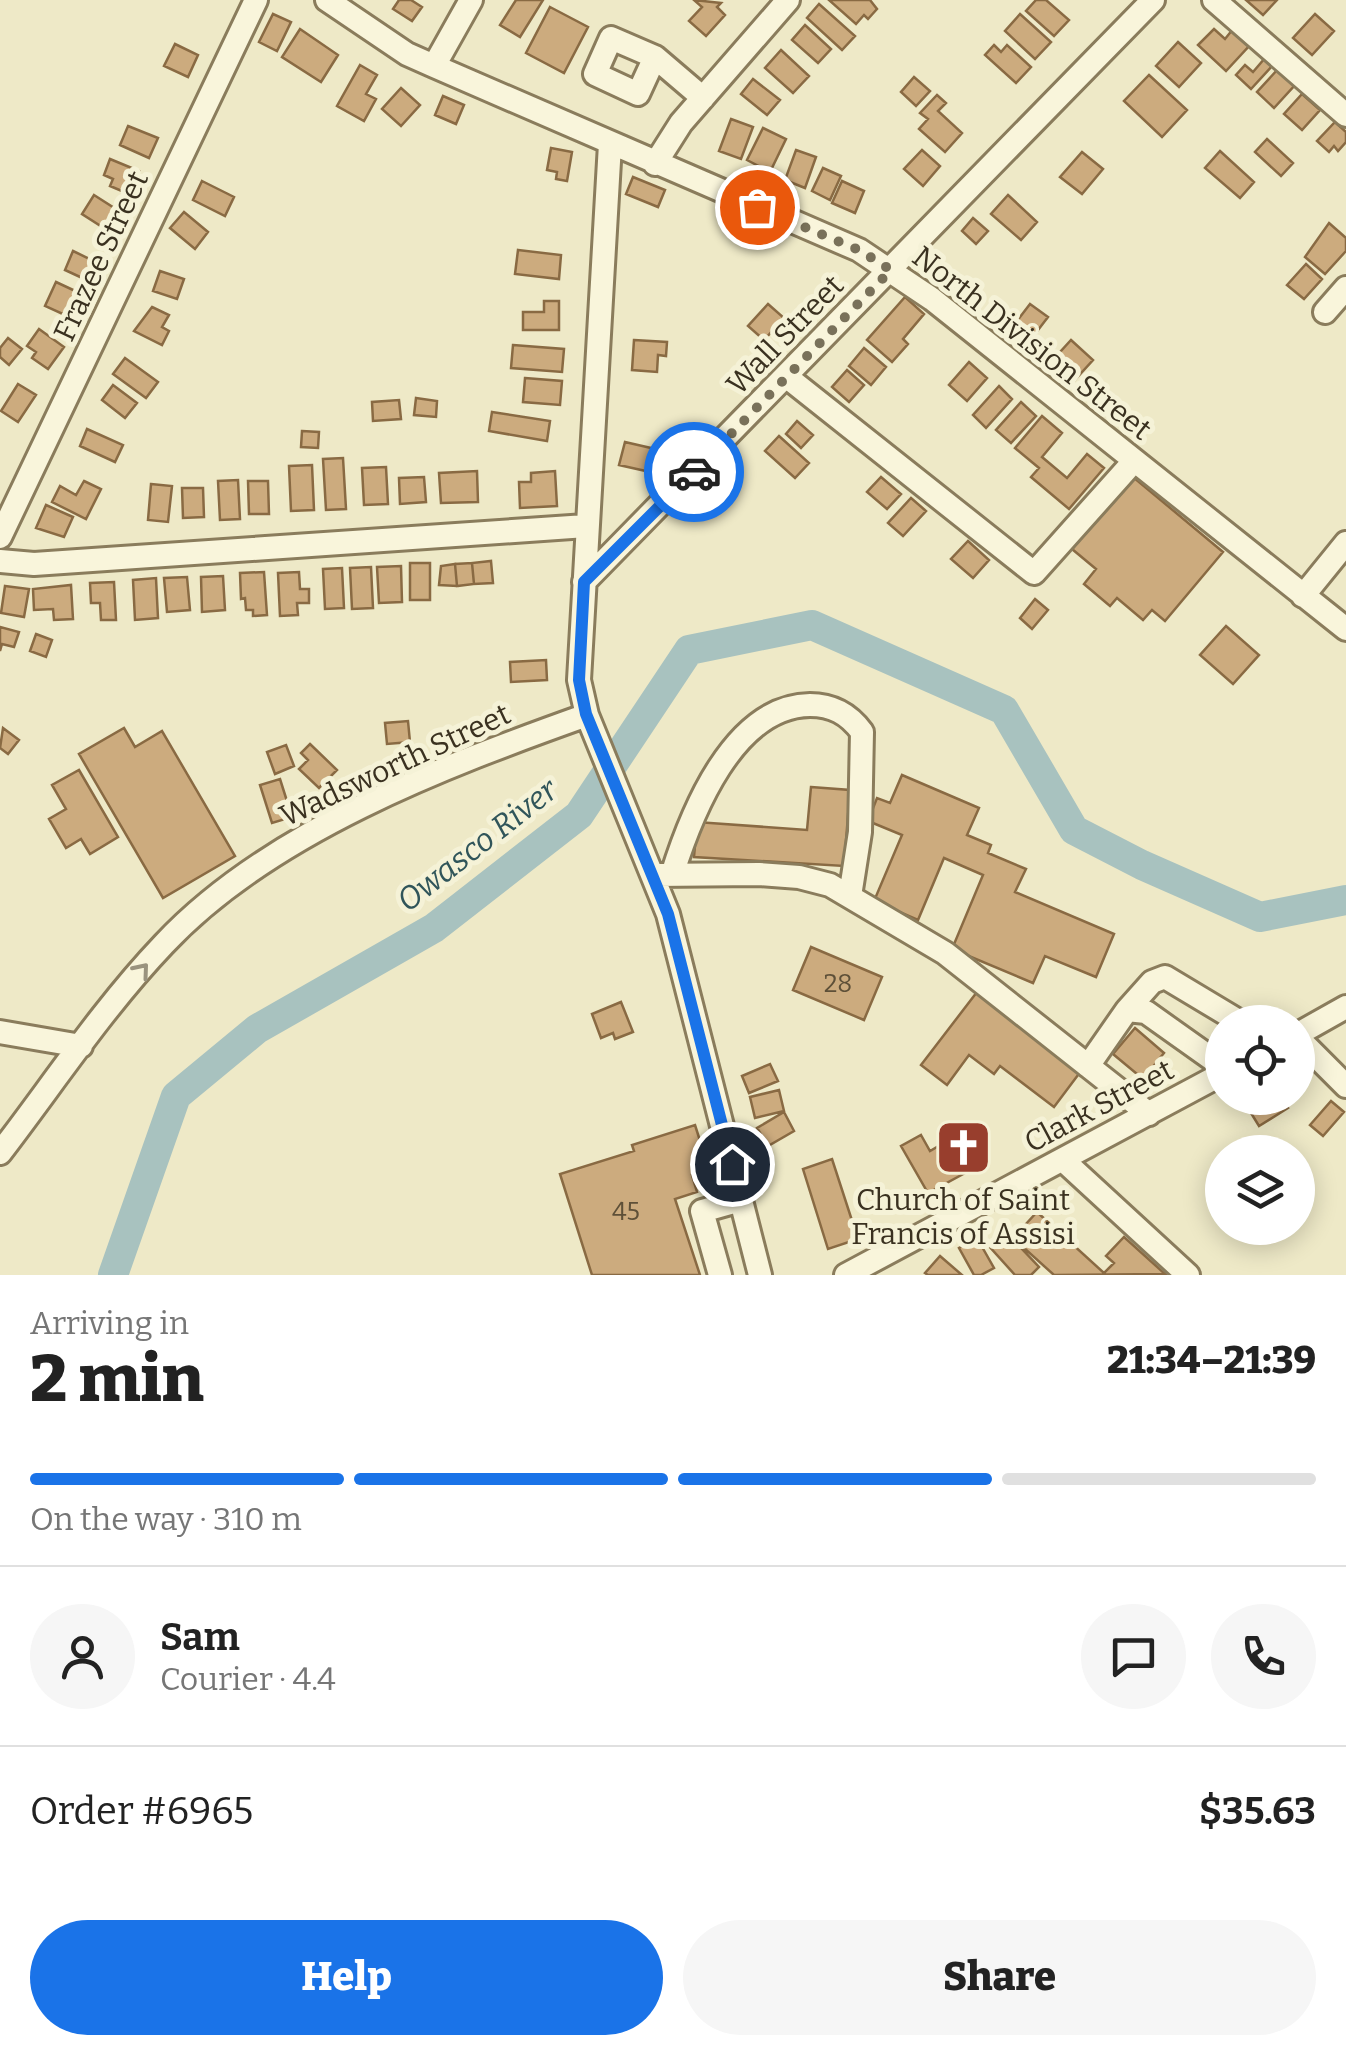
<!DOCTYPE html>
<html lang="en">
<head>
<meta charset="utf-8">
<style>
  :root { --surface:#fff; --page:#f6f6f6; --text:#222; --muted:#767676; --line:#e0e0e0; --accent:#1a73e8 }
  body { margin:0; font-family:Bitter,serif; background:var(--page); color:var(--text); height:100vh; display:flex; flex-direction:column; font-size:38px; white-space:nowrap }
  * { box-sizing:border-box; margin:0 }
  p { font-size:32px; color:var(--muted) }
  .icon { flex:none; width:55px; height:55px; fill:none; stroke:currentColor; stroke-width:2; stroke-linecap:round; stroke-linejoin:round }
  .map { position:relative; height:1275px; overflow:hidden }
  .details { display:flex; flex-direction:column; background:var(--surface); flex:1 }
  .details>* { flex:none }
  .tools { position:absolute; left:1205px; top:1005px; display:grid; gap:20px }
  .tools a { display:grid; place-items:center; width:110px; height:110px; border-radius:50%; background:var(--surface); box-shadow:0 5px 25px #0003; font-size:50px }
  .pin { position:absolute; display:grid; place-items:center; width:85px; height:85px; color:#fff; margin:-42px; border:5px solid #fff; border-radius:50%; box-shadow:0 2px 10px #0007 }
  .courier { position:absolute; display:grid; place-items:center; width:100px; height:100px; margin:-50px; border:8px solid #1a73e8; border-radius:50%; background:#fff; color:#222; box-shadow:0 2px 12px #0007 }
  .head em { font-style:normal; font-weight:800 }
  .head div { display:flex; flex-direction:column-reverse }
  .head { display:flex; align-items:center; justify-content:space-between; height:170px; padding:0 30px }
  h1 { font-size:65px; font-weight:800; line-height:75px }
  .bar { display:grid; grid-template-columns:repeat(4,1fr); gap:15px 10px; align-content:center; height:120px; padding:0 30px }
  .bar i { height:12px; border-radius:8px; background:var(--line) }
  .bar .active { background:var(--accent) }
  .bar p { grid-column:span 4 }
  .line { display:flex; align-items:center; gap:25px; padding:0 30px; border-top:2px solid var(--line) }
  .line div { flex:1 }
  .round { display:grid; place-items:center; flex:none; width:105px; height:105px; border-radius:52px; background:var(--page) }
  .cta { display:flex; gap:20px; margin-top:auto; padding:20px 30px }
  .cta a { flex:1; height:115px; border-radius:60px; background:var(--accent); color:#fff; font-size:40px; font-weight:800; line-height:115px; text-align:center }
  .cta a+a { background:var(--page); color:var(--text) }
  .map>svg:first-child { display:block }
</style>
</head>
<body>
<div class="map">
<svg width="1346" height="1275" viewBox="0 0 1346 1275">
  <rect width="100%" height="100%" fill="#eee9c7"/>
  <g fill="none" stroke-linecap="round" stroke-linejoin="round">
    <path stroke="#a8c2bf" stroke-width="30" d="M113,1275l63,-179 81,-67 177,-101 145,-113 110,-165 123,-25 192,85 70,120 68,35 118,52 86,-17"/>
  </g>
  <path fill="#ccab7e" stroke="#896a43" stroke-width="2.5" d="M399,0h12l11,7 -10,14 -19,-12z
    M516,0h27l-23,37 -20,-12z
    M694,0l27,3 -4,4 8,8 -19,21 -17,-15 13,-14z
    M829,0h41l7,9 -9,10 -4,-4 -8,9z
    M1036,0h10l23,20 -15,16 -28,-25z
    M1246,0h31l-14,15z
    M819,4l36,32 -13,14 -35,-32z
    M550,7l38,20 -24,46 -38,-20z
    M273,14l18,8 -14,29 -18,-9z
    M1020,14l31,28 -16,17 -30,-28z
    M1315,14l19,17 -22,24 -19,-17z
    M805,25l26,24 -13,14 -26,-23z
    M300,29l38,26 -17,27 -39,-25z
    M1214,29l11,10 8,-10 17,16 -24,26 -28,-26z
    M1178,42l23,21 -22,24 -23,-21z
    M175,44l23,11 -10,22 -24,-11z
    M994,45l7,7 6,-7 24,22 -15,16 -31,-28z
    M781,50l28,26 -16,17 -28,-25z
    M1265,58l8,7 -22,24 -15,-14 9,-10 8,7z
    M360,65l17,10 -11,19 10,5 -12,22 -27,-15z
    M1278,69l17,16 -21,23 -17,-16z
    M1149,75l38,35 -25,27 -38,-36z
    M914,77l16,14 -14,15 -15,-14z
    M753,79l27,21 -13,15 -26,-21z
    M401,88l19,17 -19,21 -19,-17z
    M1302,94l18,16 -18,20 -18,-16z
    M937,95l9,8 -8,8 24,22 -17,19 -26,-23 9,-10 -8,-6z
    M443,96l21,9 -8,19 -21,-9z
    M731,119l22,8 -12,32 -22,-8z
    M1335,122l11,10v10l-8,9 -4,-5 -5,6 -12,-11z
    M128,126l30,12 -9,20 -29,-13z
    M763,128l23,11 -16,33 -23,-12z
    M1267,139l26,24 -12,13 -26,-24z
    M551,148l21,4 -5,29 -11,-2 1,-7 -10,-2z
    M796,150l20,7 -11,31 -20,-8z
    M922,150l18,16 -17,20 -19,-17z
    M1220,151l34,31 -14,16 -35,-30z
    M1082,152l21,17 -21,25 -22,-17z
    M110,159l29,12 -10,23 -19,-8 3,-7 -9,-4z
    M823,168l18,8 -11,24 -18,-9z
    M633,177l32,13 -7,17 -32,-13z
    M202,181l32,16 -9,19 -32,-16z
    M842,181l22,10 -9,22 -23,-10z
    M94,195l28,18 -12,19 -28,-18z
    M1008,195l29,27 -16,18 -30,-26z
    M184,212l24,20 -13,17 -25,-21z
    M973,218l15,13 -12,13 -14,-13z
    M1329,223l17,15v13l-21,23 -20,-17z
    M518,250l43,5 -2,24 -44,-5z
    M73,251l27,13 -9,18 -26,-12z
    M1306,264l16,15 -18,20 -17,-14z
    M160,271l24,8 -7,20 -24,-8z
    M56,282l30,14 -10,24 -31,-14z
    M905,297l19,17 -21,25 5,5 -16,18 -25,-22z
    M544,301h15v29h-36v-18h21z
    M768,304l16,14 -20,22 -16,-14z
    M1030,304l18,13 -23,30 -18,-13z
    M152,307l17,8 -7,12 7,4 -7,14 -28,-14z
    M39,329l25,18 -16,22 -16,-11 4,-6 -9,-6z
    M8,338l14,11 -13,16 -9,-8v-9z
    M634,340l33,2 -1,14 -8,-1 -1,17 -25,-2z
    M1071,340l22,20 -20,22 -22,-20z
    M513,345l51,4 -2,23 -51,-4z
    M864,348l22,19 -15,18 -22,-19z
    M125,358l33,24 -12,16 -33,-24z
    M969,362l18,16 -20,23 -18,-16z
    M847,370l17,15 -15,17 -17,-15z
    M525,378l37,3 -2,24 -37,-3z
    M18,384l18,11 -18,27 -17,-11z
    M113,385l24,18 -12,15 -23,-18z
    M999,386l13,13 -26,29 -13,-13z
    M416,398l21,3 -1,16 -22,-2z
    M399,400l2,19 -28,2 -1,-19z
    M1021,402l15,14 -25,27 -15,-13z
    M492,412l58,9 -3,20 -58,-10z
    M1042,416l20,17 -20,24 25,21 20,-24 17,14 -35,41 -38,-32 8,-9 -24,-20z
    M797,421l16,14 -12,13 -15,-14z
    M87,429l36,16 -8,17 -35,-16z
    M302,431l17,1 -1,16 -17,-1z
    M779,436l30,27 -14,15 -30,-27z
    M625,442l39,9 -5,23 -40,-9z
    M343,458l3,51 -20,1 -3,-51z
    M312,465l2,45 -23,1 -2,-45z
    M386,467l2,37 -24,1 -2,-37z
    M477,471l1,31 -37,1 -2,-30z
    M555,471l2,35 -37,2 -1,-26h12v-9z
    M424,477l2,25 -26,2 -1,-26z
    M881,477l20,17 -14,15 -20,-17z
    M1133,477l90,75 -58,69 -13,-11 -9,10 -26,-22 -7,8 -26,-22 12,-15 -24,-20z
    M238,480l2,39 -20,1 -2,-39z
    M84,481l17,8 -15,30 -34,-17 8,-16 16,9z
    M248,481h20l1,33h-20z
    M151,484l21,2 -4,36 -20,-2z
    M182,488h21l1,29 -21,1z
    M911,498l15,13 -23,25 -15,-13z
    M46,505l27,12 -9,20 -28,-9z
    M968,541l21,19 -16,18 -22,-19z
    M491,561l2,22 -19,1 -2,-21z
    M410,563h20v37h-20z
    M472,563l2,21 -17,2 -2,-22z
    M455,564l2,22 -18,-1 2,-19z
    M401,566l1,36 -23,1 -2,-36z
    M371,567l2,41 -21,1 -2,-41z
    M342,568l2,40 -19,1 -2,-40z
    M264,572l3,43 -14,1v-6h-7l-1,-12 -4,1 -1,-26z
    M299,572l1,17h9v14h-12l1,12 -18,1 -2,-43z
    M223,576l2,34 -23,2 -1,-35z
    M187,577l3,33 -23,2 -3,-34z
    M156,578l2,40 -23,2 -2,-40z
    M114,582l2,38h-15l-1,-17h-9l-1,-20z
    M71,585l2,34 -19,1 -1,-11 -19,1 -1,-21z
    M5,586l24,3 -5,28 -23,-4z
    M1035,599l13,11 -16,19 -12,-11z
    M1226,626l33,29 -26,29 -33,-29z
    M0,627l19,5 -5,15 -12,-3 -2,7z
    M36,634l16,6 -6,17 -16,-6z
    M546,660l1,20 -36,2 -1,-20z
    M408,721l2,21 -23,2 -2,-21z
    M3,728l16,12 -11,14 -8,-6z
    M124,728l11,19 27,-16 73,125 -72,42 -84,-144z
    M310,744l27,26 -18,18 -20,-19 9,-9 -7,-7z
    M286,745l8,21 -19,8 -8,-22z
    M79,770l39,67 -28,17 -9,-15 -15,9 -17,-29 17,-10 -14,-24z
    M902,775l77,33 -12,27 24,10 -3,8 38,16 -11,23 99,42 -18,43 -51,-21 -12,27 -81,-34 31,-74 -39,-17 -26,62 -44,-19 28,-66 -34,-14 9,-23 13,5z
    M280,779l12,38 -20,6 -12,-38z
    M811,787l39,3 -6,76 -150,-9 3,-35 110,8z
    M811,947l71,30 -18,43 -71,-30z
    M977,992l104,79 -27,36 -54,-41 -6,8 -25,-19 -22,30 -26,-20z
    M621,1002l12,30 -18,7 -2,-6 -12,5 -9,-24z
    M1135,1028l29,25 -21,26 -30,-25z
    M770,1064l8,17 -29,12 -7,-17z
    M779,1090l5,21 -29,7 -5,-21z
    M1247,1098h34l7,10 -29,18 -16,-26z
    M1331,1101l13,11 -21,24 -13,-11z
    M784,1112l10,19 -26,15 -11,-18z
    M695,1125l14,44 -17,6 5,17 -22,7 25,76h-108l-32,-101 74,-23 -2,-6z
    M921,1135l9,16 24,-14 8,14 -7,4 10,18 -37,20 -27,-47z
    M832,1159l26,80 -30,10 -25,-80z
    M1037,1212l67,61 10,-10 -8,-7 18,-19 41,37 -111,1 -41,-37z
    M1004,1230l35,37 -8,8h-16l-27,-30z
    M977,1238l17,30 -13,7h-7l-15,-27z
    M940,1256l22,19h-34l-3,-2z"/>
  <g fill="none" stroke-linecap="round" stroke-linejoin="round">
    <defs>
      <path id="minor" d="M327,0l80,54 27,12 425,184 73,49 414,330
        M1214,0l132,115
        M655,57l-17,37 -43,-20 16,-36 44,19 48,41
        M434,66l37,-66
        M610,144l-31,536 8,35 81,199 92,361
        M655,164l26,-41 107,-123
        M1325,312l21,-24
        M787,377l247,196 100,-112
        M0,537l256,-537
        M0,561l34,3 552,-38
        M584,582l569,-582
        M1303,596l43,-53
        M654,875l105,-1 40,3 31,8 115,68 204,161
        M672,875c19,-61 61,-169 138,-170 22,0 38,8 52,27l-2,100 -10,64
        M1127,1010l25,-28 13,-5 75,45
        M0,1032l81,14
        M1298,1034l48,-27
        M1298,1038l48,48
        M1088,1066l39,-56 19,2 76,54
        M0,1153c53,-69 103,-145 164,-209 105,-112 280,-178 423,-229
        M1063,1160l125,115
        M720,1275l-18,-64 39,-11
        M846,1275l376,-201"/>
    </defs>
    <use href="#minor" stroke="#8a7c5c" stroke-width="28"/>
    <use href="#minor" stroke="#f9f5db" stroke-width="22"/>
  </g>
  <defs><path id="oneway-chevron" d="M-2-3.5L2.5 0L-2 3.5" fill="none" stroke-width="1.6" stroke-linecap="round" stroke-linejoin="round" transform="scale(2.5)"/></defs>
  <use stroke="#9a937e" href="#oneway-chevron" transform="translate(142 970) rotate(-50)"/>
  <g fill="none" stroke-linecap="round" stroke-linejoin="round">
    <path stroke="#79715a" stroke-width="10" stroke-dasharray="0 18" d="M694,472l197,-202 -32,-20 -102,-43"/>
    <path stroke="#1a73e8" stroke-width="12" d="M694,472l-110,110 -5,98 7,34 82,200 64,250"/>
  </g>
  <defs>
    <symbol id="church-square" viewBox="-11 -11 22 22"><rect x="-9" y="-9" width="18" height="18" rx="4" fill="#983e2d" stroke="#f5f2d7"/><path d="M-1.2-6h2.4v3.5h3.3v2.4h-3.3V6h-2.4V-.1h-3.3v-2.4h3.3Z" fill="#fff"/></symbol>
  </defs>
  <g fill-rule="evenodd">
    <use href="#church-square" x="932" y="1116" width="63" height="63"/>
  </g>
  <g text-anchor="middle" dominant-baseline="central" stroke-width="10" stroke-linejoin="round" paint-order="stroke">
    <g font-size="25" fill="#5e5038">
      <text x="838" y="984">28</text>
      <text x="626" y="1212">45</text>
    </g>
    <g font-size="30" fill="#3a3120" stroke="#f5f2d7">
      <text transform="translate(101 256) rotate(-65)">Frazee Street</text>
      <text transform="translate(785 335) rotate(-46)">Wall Street</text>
      <text transform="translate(1032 343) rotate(38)">North Division Street</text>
      <text transform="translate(395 765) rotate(-25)">Wadsworth Street</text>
      <text transform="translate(1099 1106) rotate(-28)">Clark Street</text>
    </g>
    <g font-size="30" fill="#3a3120" stroke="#f5f2d7">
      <text x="963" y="1200">Church of Saint<tspan x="963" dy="34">Francis of Assisi</tspan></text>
    </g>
    <g font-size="32" font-style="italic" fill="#30555a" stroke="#f5f2d7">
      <text transform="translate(477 845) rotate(-38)">Owasco River</text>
    </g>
  </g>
</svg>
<div class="tools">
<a><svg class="icon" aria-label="locate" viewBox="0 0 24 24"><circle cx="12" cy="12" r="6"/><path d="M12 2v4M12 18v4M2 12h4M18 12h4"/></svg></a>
<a><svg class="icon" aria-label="layers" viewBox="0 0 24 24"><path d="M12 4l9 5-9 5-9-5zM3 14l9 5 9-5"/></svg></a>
</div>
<div class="pin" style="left:757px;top:207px;background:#ea580c"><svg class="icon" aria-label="bag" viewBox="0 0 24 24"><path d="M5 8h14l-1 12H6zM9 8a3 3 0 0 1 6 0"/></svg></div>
<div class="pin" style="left:732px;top:1164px;background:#1f2937"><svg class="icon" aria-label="home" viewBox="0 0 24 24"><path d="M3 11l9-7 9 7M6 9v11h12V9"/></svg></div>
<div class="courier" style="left:694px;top:472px"><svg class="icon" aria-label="car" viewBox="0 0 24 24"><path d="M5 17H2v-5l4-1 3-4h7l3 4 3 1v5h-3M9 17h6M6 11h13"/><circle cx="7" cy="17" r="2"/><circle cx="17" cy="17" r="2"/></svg></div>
</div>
<section class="details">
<div class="head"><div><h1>2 min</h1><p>Arriving in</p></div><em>21:34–21:39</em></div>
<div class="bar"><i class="active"></i><i class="active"></i><i class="active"></i><i></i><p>On the way · 310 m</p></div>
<div class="line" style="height:180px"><a class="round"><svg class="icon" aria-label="person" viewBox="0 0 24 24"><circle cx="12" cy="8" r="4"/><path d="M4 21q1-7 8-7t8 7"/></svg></a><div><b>Sam</b><p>Courier · 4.4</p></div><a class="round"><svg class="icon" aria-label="chat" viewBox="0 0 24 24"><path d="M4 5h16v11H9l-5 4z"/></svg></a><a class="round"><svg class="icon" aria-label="phone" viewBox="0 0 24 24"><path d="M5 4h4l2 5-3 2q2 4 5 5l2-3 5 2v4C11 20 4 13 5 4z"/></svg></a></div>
<div class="line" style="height:130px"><div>Order #6965</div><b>$35.63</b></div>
<div class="cta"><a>Help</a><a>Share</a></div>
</section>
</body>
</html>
